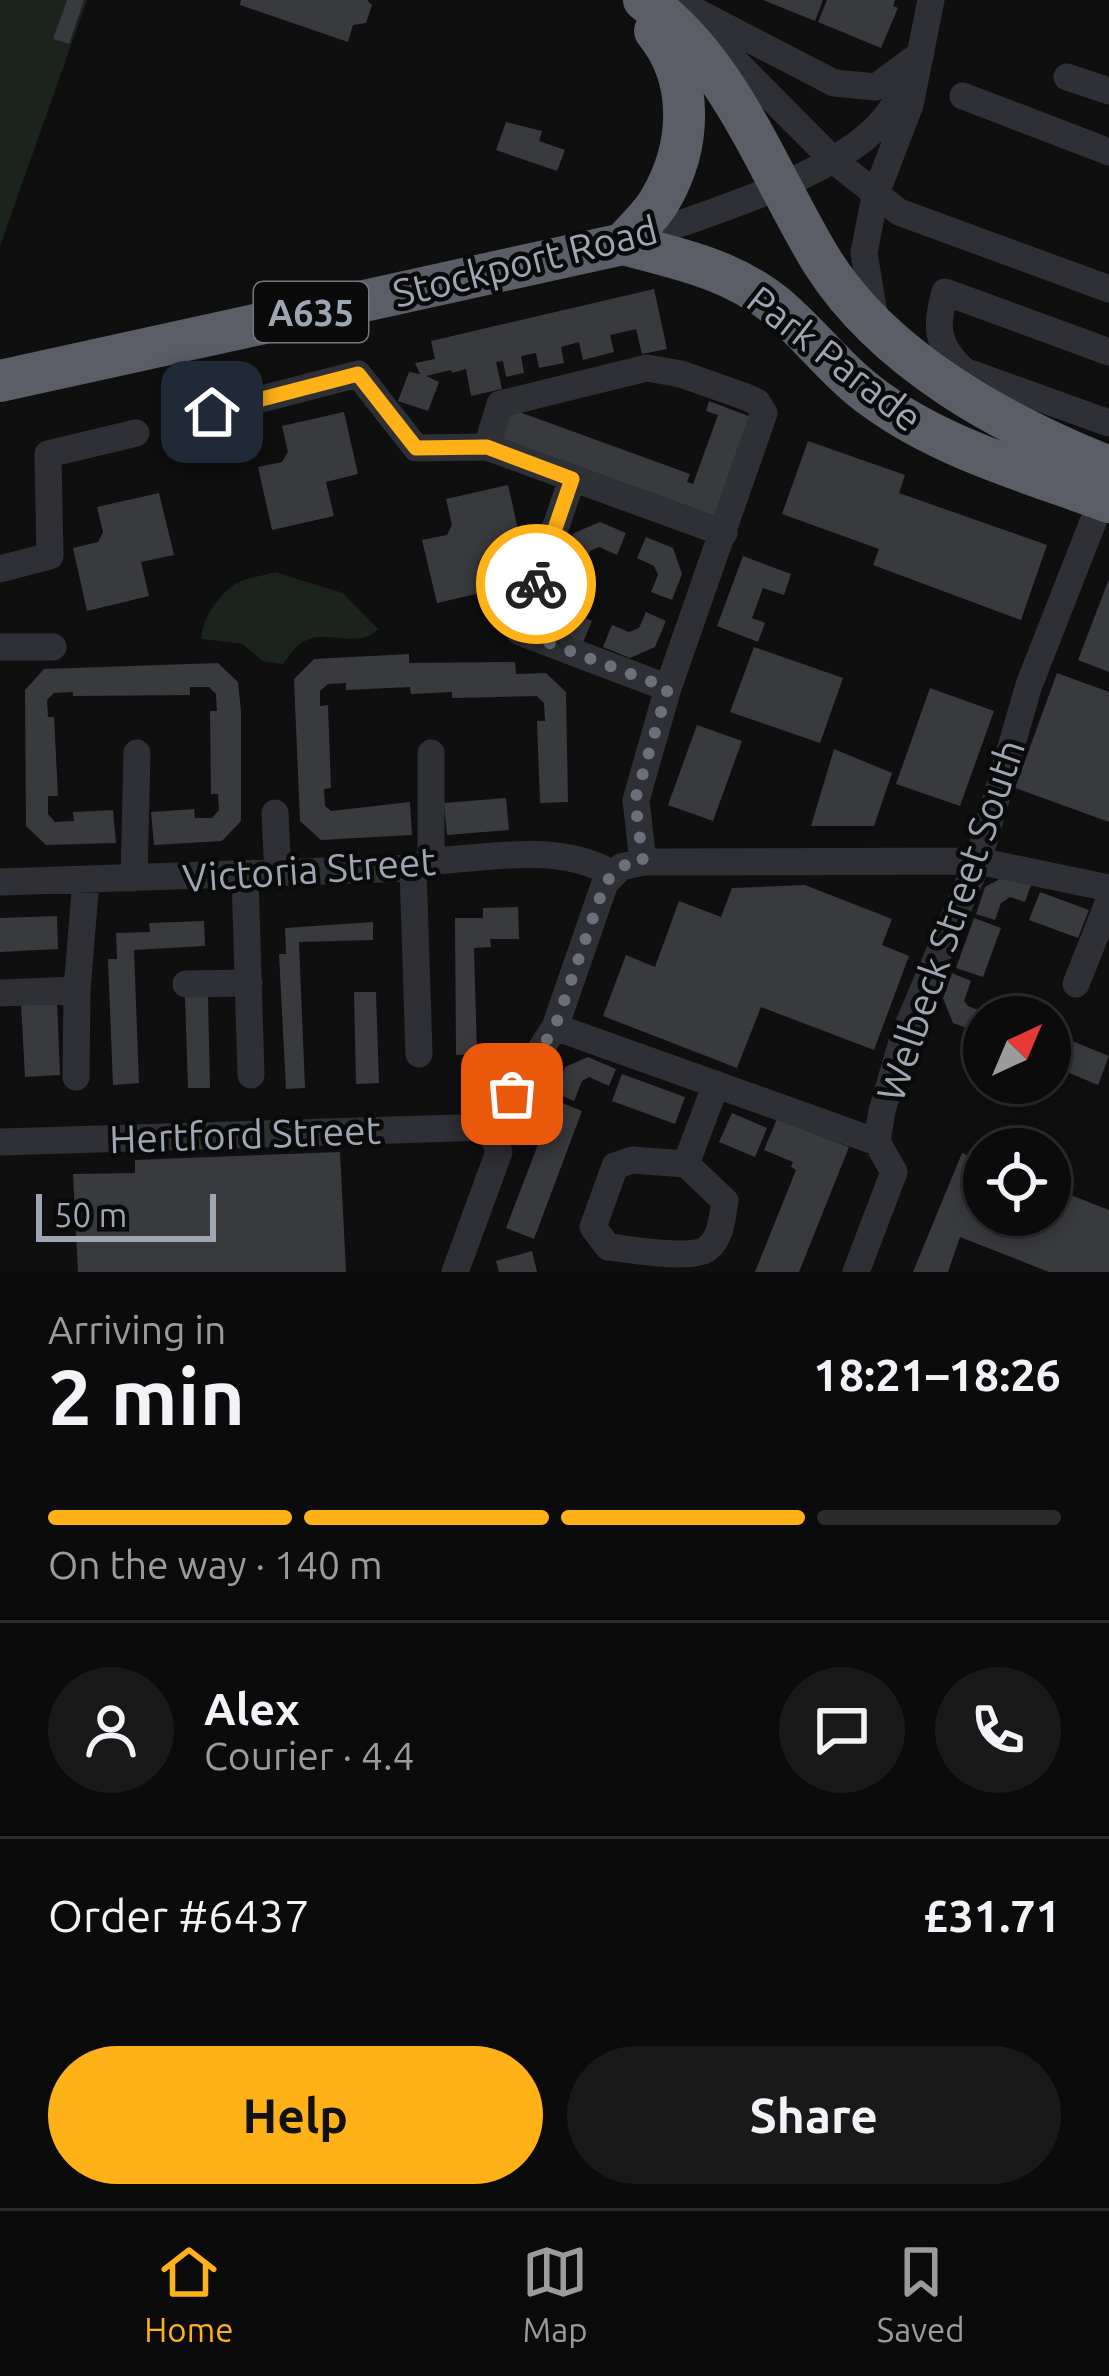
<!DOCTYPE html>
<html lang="en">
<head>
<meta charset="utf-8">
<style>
  :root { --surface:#0b0b0c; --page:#19191a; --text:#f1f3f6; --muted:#9a9b9d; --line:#2b2b2d; --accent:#ffb118 }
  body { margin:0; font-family:Ubuntu,sans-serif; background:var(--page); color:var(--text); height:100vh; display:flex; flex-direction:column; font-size:45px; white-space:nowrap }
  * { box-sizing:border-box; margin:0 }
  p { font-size:39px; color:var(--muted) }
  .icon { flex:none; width:66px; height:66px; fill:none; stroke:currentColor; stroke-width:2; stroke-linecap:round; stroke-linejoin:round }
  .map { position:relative; height:1272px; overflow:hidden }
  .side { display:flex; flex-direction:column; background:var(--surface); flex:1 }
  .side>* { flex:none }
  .needle { width:78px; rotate:44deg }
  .buttons { position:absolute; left:963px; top:996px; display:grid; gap:24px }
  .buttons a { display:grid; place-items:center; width:108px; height:108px; border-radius:50%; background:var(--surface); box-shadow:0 6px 18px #0003,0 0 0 3px var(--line); font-size:60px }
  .scale { position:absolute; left:36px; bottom:30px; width:180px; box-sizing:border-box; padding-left:12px; border:6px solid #9ea5b3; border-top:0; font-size:33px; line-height:42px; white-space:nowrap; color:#9ea5b3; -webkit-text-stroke:9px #0a0a0b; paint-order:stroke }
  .pin { position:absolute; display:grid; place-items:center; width:102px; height:102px; color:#fff; margin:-51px; border-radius:24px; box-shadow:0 6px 18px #0006 }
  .courier { position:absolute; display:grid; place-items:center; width:120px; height:120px; margin:-60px; border:9px solid #ffb118; border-radius:50%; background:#fff; color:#222; box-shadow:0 3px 15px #0007 }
  .overview em { font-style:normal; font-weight:700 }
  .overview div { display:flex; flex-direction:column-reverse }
  .overview { display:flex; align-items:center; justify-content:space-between; height:204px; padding:0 48px }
  h1 { font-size:78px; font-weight:700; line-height:90px }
  .bar { display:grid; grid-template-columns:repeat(4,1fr); gap:18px 12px; align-content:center; height:144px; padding:0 48px }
  .bar i { height:15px; border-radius:9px; background:var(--line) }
  .bar .active { background:var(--accent) }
  .bar p { grid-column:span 4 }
  .line { display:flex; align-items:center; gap:30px; padding:0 48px; border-top:3px solid var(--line) }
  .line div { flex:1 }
  .round { display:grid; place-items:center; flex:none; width:126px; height:126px; border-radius:63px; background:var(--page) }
  .button { display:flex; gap:24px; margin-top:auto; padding:24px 48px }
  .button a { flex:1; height:138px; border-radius:72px; background:var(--accent); color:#111; font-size:48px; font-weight:700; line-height:138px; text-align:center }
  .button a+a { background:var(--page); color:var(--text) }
  .tab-bar { display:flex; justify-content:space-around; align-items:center; height:168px; border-top:3px solid var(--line); background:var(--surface); font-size:33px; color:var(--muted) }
  .tab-bar a { display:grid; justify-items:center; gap:6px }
  .tab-bar .active { color:var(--accent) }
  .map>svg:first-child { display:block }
</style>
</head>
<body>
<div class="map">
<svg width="1109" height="1272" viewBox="0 0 1109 1272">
  <rect width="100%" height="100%" fill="#0f0f10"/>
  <path fill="#1b231c" d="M0,0h87l-87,246z
    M275,572l68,21 35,36c-19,21 -52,-1 -75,13 -8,5 -14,14 -20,22l-21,-3 -19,-17 -41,-5c-2,-19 19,-47 35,-56 11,-6 27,-7 38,-11z"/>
  <path fill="#383a3e" d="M67,0h17l-15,44 -16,-5z
    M241,0h126l5,5 -6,18 -13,2 -5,17 -108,-37z
    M763,0h60l-8,21z
    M827,0h68l-2,6 5,2 -17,40 -63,-26z
    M506,122l36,9 -3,10 26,9 -8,21 -61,-21z
    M654,289l13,60 -25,5 -6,-25 -26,6 4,17 -31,8 -4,-18 -18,5 3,16 -25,5 -3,-15 -15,3 3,17 -18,4 -3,-16 -7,1 6,27 -31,7 -5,-27 -14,4 -1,-3 -25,6 13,6 -11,29 -30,-10 11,-29 11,2 -5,-11 20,-4 -4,-18z
    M709,401l42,16 -36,100 -215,-78 11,-30 179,65 -3,8 6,2 25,-69 -12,-4z
    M344,412l14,62 -32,8 8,34 -62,14 -14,-63 24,-5 6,-10 -6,-26z
    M808,441l97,34 -6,18 148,52 -26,75 -148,-55 6,-16 -97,-35z
    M508,485l14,62 -32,8 8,34 -61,14 -15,-63 25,-5 5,-10 -6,-26z
    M159,493l15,62 -33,7 8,34 -62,15 -14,-63 25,-6 5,-10 -6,-25z
    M600,522l26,11 -9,22 -18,-8 -9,4 -7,17 -20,-9 11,-26z
    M646,537l27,11 9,26 -10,26 -21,-8 7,-17 -4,-9 -17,-8z
    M743,556l48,18 -7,21 -21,-7 -11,30 13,5 -7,19 -41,-16z
    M557,579l21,8 -7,17 4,9 17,8 -9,21 -27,-11 -10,-26z
    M1109,579v93l-31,-12z
    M646,612l20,9 -11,26 -25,11 -27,-11 9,-22 17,7 10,-4z
    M754,647l89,31 -23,65 -90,-31z
    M409,654v9l106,-1 1,12 30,-1 20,19 2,110 -28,1 -3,-82h8l-1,-18 -7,-7 -85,2v-6l-41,2 -1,-7 -64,3v-7l-18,1 -8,7v15l8,-1 3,83 -7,1 1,17 6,5 79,-9 2,33 -91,5 -21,-19 -6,-142 20,-20z
    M218,663l20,19 3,29v110l-19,20 -68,4 -3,-33 43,-3 1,9h17l7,-8 -1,-16h-7l-1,-83h7l-1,-17 -7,-7h-19v8l-117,1v-4l-19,1 -7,7 1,17h6l4,79h-10v18l7,8 19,-1 -1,-9 40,-2 3,33 -70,2 -20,-19 -1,-136 19,-21z
    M1057,673l52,19v130l-94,-34z
    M930,688l64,23 -34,95 -64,-22z
    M697,725l45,16 -29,80 -45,-16z
    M834,749l58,24 -18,53h-63z
    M506,798l3,32 -62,5 -3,-32z
    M1007,875l24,10 -6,17 -15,-5 -9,6 -6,17 -19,-6 9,-27z
    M805,885l87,34 -10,26 27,11 -35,94 -113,-43 -24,61 -134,-52 23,-61 29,12 24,-66 42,16 11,-29z
    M1040,892l49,18 -11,28 -49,-18z
    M518,907l1,32h-29l1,8 -17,1 3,106 -21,1 -1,-137h28v-10z
    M57,916l1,33 -58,3v-34z
    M974,918l27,10 -18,49 -27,-9z
    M204,921l1,25 -71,4 5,133 -26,2 -5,-126h9l-1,-26 34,-1 -1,-9z
    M373,922v18l-74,2 6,146 -19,1 -7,-135h7l-1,-26z
    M952,973l19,8 -7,20 4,5 20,8 -8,19 -27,-10 -10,-25z
    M354,992h22l3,91 -23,1z
    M208,996l2,92h-22l-3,-91z
    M57,1002l3,73 -35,2 -4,-73z
    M1050,1032l59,24 -11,29 -48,-20z
    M588,1057l28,12 -7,17 -20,-9 -7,4 -8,20 -19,-8 10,-26z
    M622,1074l63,23 -10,27 -63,-23z
    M555,1100l27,11 -48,128 -28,-11z
    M732,1113l35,15 -12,29 -36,-15z
    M777,1119l72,28 -50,125h-44l41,-102 -5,-3 2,-5 -29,-12z
    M340,1152l6,120h-268l-5,-98 62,-1v-13z
    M962,1153l22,9v53h66v-28l59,23v62h-60l-89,-35 -12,35h-35z
    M532,1251l5,21h-38l-3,-11z"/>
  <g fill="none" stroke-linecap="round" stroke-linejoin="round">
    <path stroke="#2f3035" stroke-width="27" d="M674,0l160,83 42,4 39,-29
      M699,25l133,134 67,53 210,77
      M1067,77l42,14
      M963,96l146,56
      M634,240c70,-26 194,-61 245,-115 19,-20 30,-47 42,-72
      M876,326l-12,-73 11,-57 35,-91 21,-105
      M1109,352l-164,-60c-10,35 -9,53 19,79l145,52
      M212,412l146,-38 58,74 71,-1 237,86
      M487,447l13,-43 147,-36 34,6 65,23 11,5 7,11 -96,275 -32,112 7,62
      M572,479l-52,153 148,56
      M0,569l50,-13 -2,-102 88,-21
      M0,647h53
      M431,753v108
      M275,813l3,61
      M413,868l6,186
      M245,876l6,199
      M134,878l3,-125
      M0,882l413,-14 18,-7c61,-3 127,-19 182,13
      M186,984l63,-1
      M1076,984l33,-83
      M0,993l77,-3
      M555,1027l322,115
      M76,1077l1,-87 9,-110
      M490,1127l65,-100 50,-144 16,-16 22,-5 335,-1 131,27
      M0,1142l490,-15
      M686,1164l-54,-4 -17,6 -22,61 15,20c22,2 85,14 100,1 14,-11 14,-32 17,-47l-39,-37 30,-80
      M455,1272l44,-120 -9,-25
      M856,1272l38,-100 -17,-30 5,-31 22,-76 74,-174 51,-176 73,-186"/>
    <path stroke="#5b5e67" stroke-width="42" d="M644,0c87,61 125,176 179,263 63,99 181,162 286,204
      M623,244c12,-14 28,-28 37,-44 31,-53 35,-120 -5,-169
      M0,381l623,-137c53,14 108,25 152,61 35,29 62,67 100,94 68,50 156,74 234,103"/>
  </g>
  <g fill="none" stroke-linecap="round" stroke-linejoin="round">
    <path stroke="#6c707a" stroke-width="12" stroke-dasharray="0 21.6" d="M512,1094l43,-67 50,-144 16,-17 22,-4 -8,-62 33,-112 -148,-56 16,-48"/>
    <path stroke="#ffb118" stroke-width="15" d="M212,412l146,-38 58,74 71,-1 85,32 -36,105"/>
  </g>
  <g text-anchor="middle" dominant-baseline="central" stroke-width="9" stroke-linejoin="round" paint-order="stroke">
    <rect fill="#0a0a0b" stroke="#727681" stroke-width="3" x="254" y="282" width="114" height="60" rx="9"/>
    <g font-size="36" font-weight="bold" fill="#9ea5b3">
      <text x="311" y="312">A635</text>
    </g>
    <g font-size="39" fill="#9ea5b3" stroke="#0a0a0b">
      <text transform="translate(525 261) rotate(-14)">Stockport Road</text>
      <text transform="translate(835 358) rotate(38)">Park Parade</text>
      <text transform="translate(309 869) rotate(-4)">Victoria Street</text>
      <text transform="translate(950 920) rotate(-71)">Welbeck Street South</text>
      <text transform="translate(245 1134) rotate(-2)">Hertford Street</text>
    </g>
  </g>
</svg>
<div class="buttons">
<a><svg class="needle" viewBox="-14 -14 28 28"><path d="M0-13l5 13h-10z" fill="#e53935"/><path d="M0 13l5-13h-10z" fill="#9a9b9d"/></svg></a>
<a><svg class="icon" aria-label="locate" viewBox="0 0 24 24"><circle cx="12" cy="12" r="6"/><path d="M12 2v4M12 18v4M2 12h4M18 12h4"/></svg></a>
</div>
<div class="scale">50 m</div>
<div class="pin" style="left:512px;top:1094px;background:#ea580c"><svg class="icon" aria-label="bag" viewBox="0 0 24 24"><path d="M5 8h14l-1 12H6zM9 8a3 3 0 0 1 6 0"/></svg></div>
<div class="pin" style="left:212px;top:412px;background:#1f2937"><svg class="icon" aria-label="home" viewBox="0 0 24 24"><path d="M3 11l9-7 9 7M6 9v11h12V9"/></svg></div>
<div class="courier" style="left:536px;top:584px"><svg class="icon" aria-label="bike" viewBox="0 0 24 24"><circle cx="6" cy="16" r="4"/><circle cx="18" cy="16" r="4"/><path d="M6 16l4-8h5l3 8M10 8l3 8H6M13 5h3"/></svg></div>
</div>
<section class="side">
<div class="overview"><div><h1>2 min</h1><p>Arriving in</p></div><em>18:21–18:26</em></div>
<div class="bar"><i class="active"></i><i class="active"></i><i class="active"></i><i></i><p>On the way · 140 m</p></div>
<div class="line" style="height:216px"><a class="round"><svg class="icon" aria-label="person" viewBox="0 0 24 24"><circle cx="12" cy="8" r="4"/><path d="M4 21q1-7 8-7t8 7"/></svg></a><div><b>Alex</b><p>Courier · 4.4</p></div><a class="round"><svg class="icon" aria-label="chat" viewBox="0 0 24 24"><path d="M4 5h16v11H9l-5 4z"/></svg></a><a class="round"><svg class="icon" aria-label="phone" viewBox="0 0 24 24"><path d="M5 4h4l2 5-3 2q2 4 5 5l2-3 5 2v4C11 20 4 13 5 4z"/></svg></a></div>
<div class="line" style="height:156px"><div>Order #6437</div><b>£31.71</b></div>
<div class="button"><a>Help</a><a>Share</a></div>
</section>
<nav class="tab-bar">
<a class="active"><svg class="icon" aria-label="home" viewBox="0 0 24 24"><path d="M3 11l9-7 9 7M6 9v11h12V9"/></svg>Home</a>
<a><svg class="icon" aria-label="map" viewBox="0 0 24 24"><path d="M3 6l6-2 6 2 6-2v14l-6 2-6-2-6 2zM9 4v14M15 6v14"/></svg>Map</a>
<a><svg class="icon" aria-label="saved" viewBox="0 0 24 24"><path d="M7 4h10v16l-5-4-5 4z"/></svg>Saved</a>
</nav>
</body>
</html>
